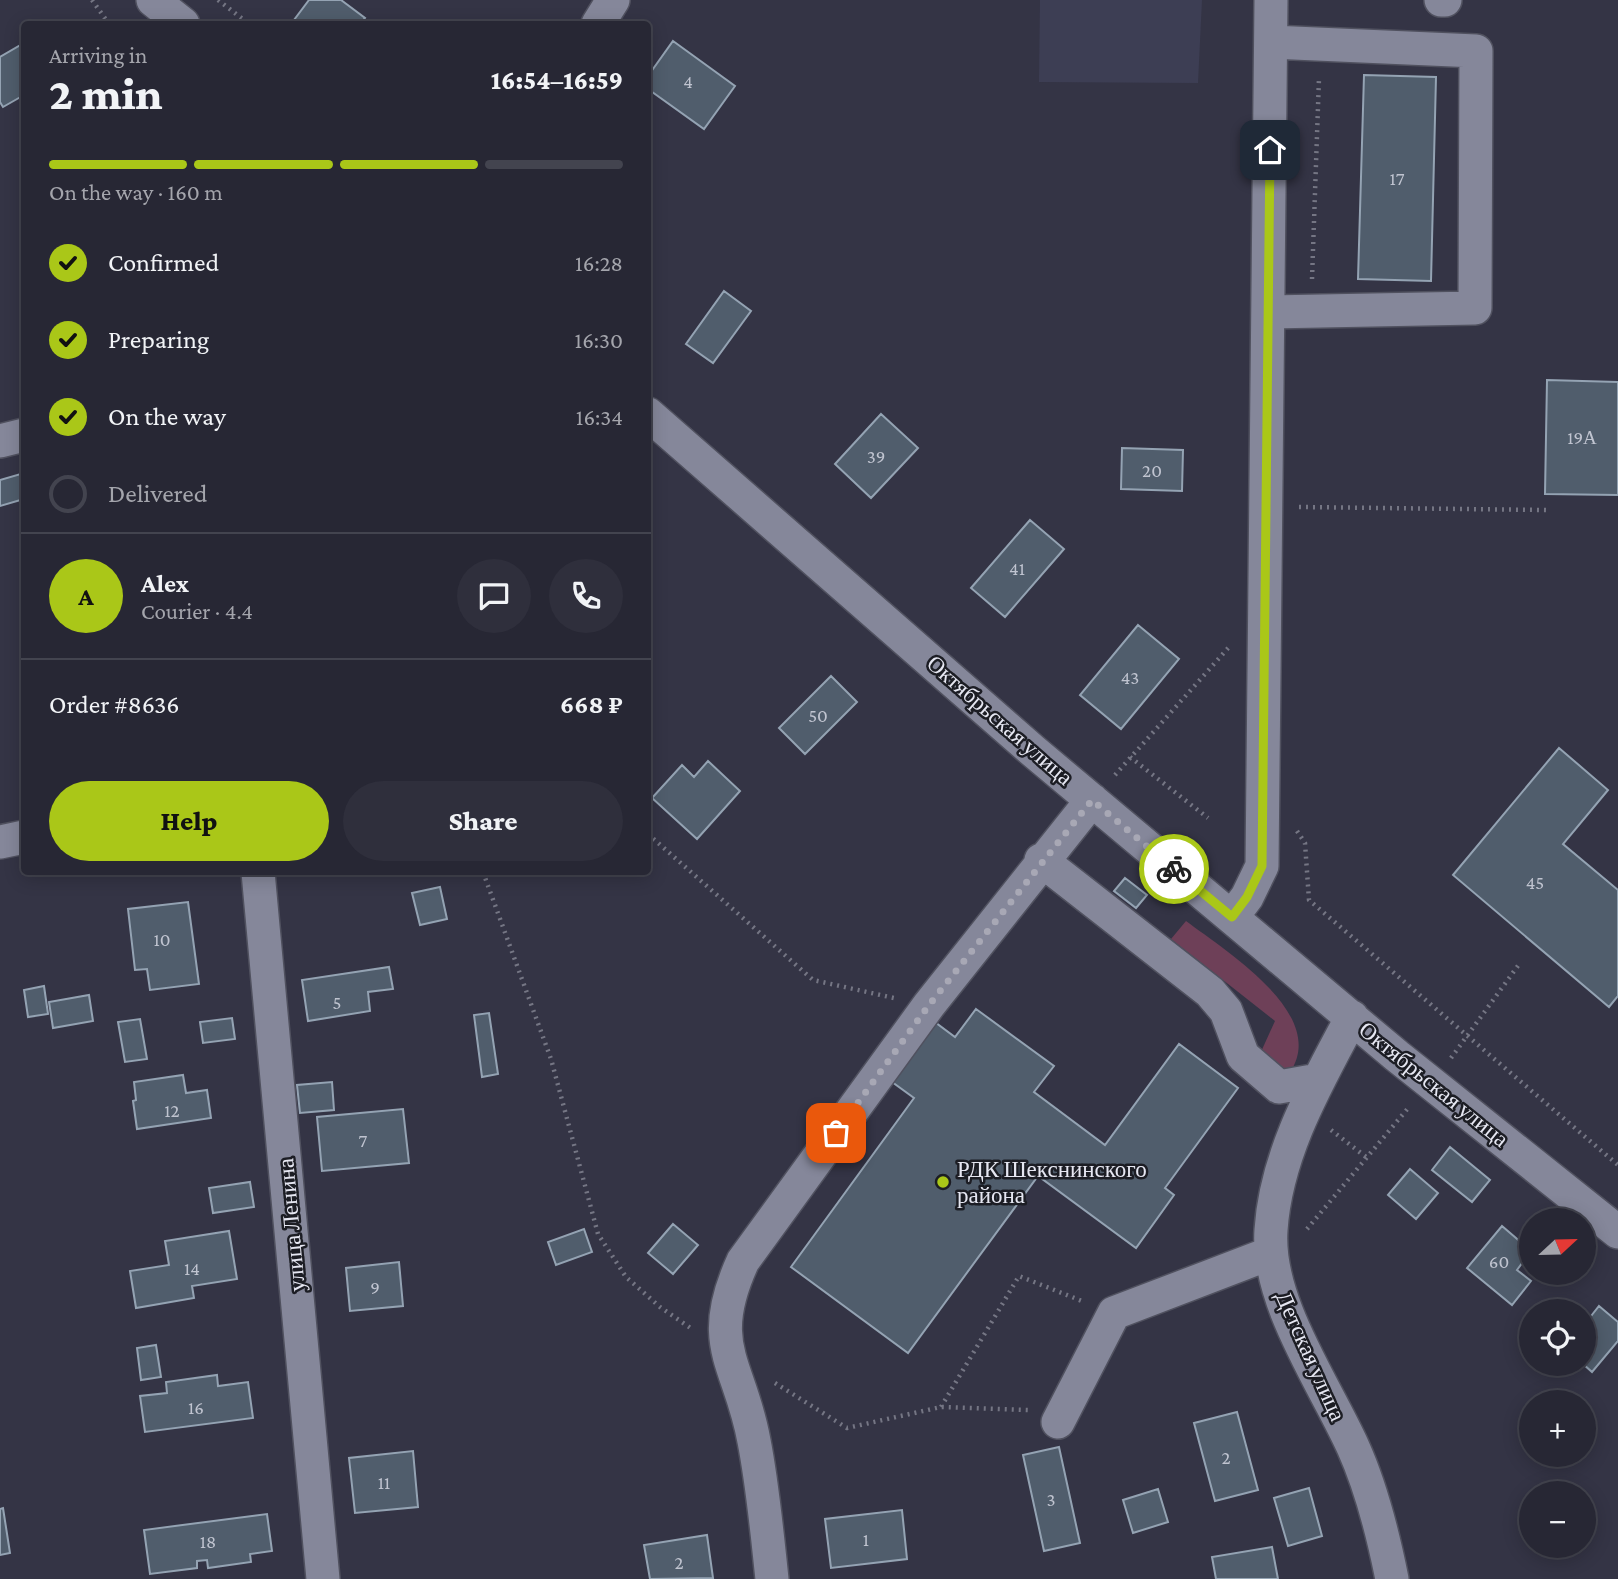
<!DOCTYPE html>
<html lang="en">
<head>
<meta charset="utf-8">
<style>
  :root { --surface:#272734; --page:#2f2f3c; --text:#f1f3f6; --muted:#a4a5ac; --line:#43444f; --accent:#aac718 }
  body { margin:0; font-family:"Crimson Pro",serif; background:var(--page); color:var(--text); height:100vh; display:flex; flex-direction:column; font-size:26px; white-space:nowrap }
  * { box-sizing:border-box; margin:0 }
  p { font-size:23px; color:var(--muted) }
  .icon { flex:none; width:38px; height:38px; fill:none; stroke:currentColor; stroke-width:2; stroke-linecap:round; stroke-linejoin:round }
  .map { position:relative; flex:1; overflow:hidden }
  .side { position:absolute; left:21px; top:21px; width:630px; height:854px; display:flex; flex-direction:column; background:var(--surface); border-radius:7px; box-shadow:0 4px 18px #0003,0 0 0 2px var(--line) }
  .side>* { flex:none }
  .needle { width:46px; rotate:68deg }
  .fabs { position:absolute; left:1519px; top:1208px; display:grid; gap:14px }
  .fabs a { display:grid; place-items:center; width:77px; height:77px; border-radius:50%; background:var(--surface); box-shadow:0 4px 18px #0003,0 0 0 2px var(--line); font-size:35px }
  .pin { position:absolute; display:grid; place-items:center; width:60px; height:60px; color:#fff; margin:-30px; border-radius:14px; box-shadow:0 4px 10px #0006 }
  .courier { position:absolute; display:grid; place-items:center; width:70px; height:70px; margin:-35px; border:5px solid #aac718; border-radius:50%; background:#fff; color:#222; box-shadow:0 2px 9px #0007 }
  .headline em { font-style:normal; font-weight:800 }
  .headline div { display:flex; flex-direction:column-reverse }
  .headline { display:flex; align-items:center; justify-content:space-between; height:119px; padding:0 28px }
  h1 { font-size:46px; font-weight:800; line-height:52px }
  .bar { display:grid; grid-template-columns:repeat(4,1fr); gap:10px 7px; align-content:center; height:84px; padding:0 28px }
  .bar i { height:9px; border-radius:5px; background:var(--line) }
  .bar .current { background:var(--accent) }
  .bar p { grid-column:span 4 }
  .line { display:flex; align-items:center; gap:18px; padding:0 28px; border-top:2px solid var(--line) }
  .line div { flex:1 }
  .round { display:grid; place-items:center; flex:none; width:74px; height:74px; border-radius:37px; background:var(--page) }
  ol { padding:0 28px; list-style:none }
  li { display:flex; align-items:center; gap:21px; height:77px }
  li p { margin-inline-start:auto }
  li .icon { padding:7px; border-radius:50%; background:var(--accent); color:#111; stroke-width:4 }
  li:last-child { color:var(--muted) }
  li i { width:38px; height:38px; border:4px solid var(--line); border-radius:50% }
  .button { display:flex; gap:14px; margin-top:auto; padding:14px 28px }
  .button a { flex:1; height:80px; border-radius:42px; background:var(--accent); color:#111; font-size:28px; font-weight:800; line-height:80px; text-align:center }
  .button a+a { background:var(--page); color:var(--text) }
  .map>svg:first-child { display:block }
</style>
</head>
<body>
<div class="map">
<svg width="1618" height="1579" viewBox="0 0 1618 1579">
  <rect width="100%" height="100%" fill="#343445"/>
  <path fill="#3d3e54" d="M1040,0h162l-4,83 -159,-1z"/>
  <path fill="#6e4058" d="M1186,921c40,30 143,94 104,151l-8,2 -22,-20 15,-33 -104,-82z"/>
  <path fill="#505d6c" stroke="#94a3b3" stroke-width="2" d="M309,0h32l24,18 -5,6h-69z
    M673,41l62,45 -31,43 -56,-40v-13z
    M24,43v52l-21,12 -3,-5v-45z
    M1364,75l72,2 -5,204 -73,-2z
    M724,291l27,20 -38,52 -27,-19z
    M1547,380l71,2v113l-73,-1z
    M881,414l37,34 -47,50 -36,-34z
    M1122,448l61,2 -1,41 -61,-2z
    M24,473v26l-24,7v-26z
    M1030,520l34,29 -59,68 -34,-29z
    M1138,625l41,34 -58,70 -41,-34z
    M831,676l26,26 -52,52 -26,-26z
    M1559,748l49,42 -45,54 55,46v106l-9,11 -156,-132z
    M708,761l32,30 -43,48 -45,-41 30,-33 12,12z
    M1125,878l22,17 -11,13 -22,-17z
    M440,887l7,32 -27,6 -8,-32z
    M188,902l11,82 -49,6 -3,-21 -12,1 -7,-61z
    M389,967l4,22 -25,3 2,19 -62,10 -6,-41z
    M44,986l4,28 -20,3 -4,-27z
    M89,995l4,26 -40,7 -4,-26z
    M976,1009l78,57 -20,26 71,53 74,-101 59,44 -73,100 9,7 -38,53 -98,-72 -130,177 -117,-86 123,-169 -26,-19 44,-59 23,17z
    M489,1013l9,61 -16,3 -8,-62z
    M232,1018l3,21 -32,4 -3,-21z
    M140,1019l7,40 -22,3 -7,-40z
    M183,1075l3,18 21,-3 4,28 -74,11 -4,-28 3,-1 -2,-18z
    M332,1082l2,28 -34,3 -3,-28z
    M403,1109l6,54 -87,8 -5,-54z
    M1450,1147l40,33 -18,22 -40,-32z
    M1410,1169l28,24 -22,26 -28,-24z
    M250,1182l4,25 -41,6 -4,-25z
    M673,1224l25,21 -25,29 -25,-21z
    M1502,1226l29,25 -14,19 14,11 -19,24 -45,-37z
    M584,1229l8,23 -36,13 -8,-23z
    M229,1231l8,48 -45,7 2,12 -58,10 -6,-37 39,-6 -4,-24z
    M399,1262l4,44 -53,5 -4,-43z
    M1599,1306l19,16v19l-26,31 -10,-9 2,-38z
    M156,1345l5,32 -20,3 -4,-32z
    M217,1375l1,11 30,-4 5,36 -108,14 -5,-36 27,-3 -1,-11z
    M1237,1412l21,78 -43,11 -21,-78z
    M1059,1447l21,96 -36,8 -21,-96z
    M413,1451l5,56 -63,6 -6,-55z
    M1309,1488l13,48 -34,10 -14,-48z
    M1158,1489l10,33 -35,11 -10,-33z
    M3,1508l7,45 -10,2v-46z
    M902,1510l5,49 -76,9 -6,-49z
    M267,1514l5,37 -22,3 1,8 -43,6 -1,-8 -10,1v7l-47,6 -6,-44z
    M707,1535l6,43 -63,1 -6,-34z
    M1272,1547l6,32h-62l-4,-22z"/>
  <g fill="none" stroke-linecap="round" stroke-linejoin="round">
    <defs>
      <path id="minor" d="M153,0l30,24
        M1441,0h4
        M598,24l15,-24
        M1269,312l206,-4 1,-257 -205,-9
        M648,414l384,336 365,306 221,176
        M0,441l24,-6
        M0,842l24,-5
        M1041,860l169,132 16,19 17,45 36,31 39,-7
        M258,872l65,707
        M1232,917l15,-20 15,-31 9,-866
        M1352,1017c-35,66 -76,136 -81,213 -5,71 53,153 82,217 19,42 30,87 39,132
        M1058,1422l56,-109 157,-60
        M772,1579c-5,-46 -9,-92 -18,-138 -14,-78 -50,-95 -11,-180l186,-256 163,-205"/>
    </defs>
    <use href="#minor" stroke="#50515f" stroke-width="36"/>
    <path stroke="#757684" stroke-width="4.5" stroke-dasharray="2 5" stroke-linecap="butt" d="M92,0l17,24
      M218,0l31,24
      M1312,279l7,-201
      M1299,507l247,3
      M1130,757l78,61
      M1115,775l115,-129
      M1297,831l8,12 4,57 309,265
      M648,834l165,146 81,18
      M483,872l68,187 47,175 28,43 34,30 32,22
      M1451,1058l69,-95
      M1331,1130l35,27
      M1307,1229l102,-122
      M775,1383l72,45 94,-21 87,3
      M941,1407l78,-131 63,25"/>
    <use href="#minor" stroke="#85879a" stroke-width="33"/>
  </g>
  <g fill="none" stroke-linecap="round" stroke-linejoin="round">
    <path stroke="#a8a8b5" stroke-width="7" stroke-dasharray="0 12.6" d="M836,1133l93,-128 163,-205 82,69"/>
    <path stroke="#aac718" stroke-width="9" d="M1174,869l58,48 15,-20 15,-31 8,-716"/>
  </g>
  <circle fill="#aac718" stroke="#1c1d24" stroke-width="2.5" cx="943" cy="1182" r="7"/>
  <g text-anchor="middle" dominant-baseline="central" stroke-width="5" stroke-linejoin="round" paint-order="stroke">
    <g font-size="19" fill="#c0c4d0">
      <text x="688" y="81">4</text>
      <text x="1397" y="178">17</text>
      <text x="1582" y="437">19А</text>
      <text x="876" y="456">39</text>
      <text x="1152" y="470">20</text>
      <text x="1017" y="568">41</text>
      <text x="1130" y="677">43</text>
      <text x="818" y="715">50</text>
      <text x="1535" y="882">45</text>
      <text x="162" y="939">10</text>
      <text x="337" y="1002">5</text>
      <text x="172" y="1110">12</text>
      <text x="363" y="1140">7</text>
      <text x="1499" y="1261">60</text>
      <text x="192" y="1268">14</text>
      <text x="375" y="1287">9</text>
      <text x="196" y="1407">16</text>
      <text x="1226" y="1457">2</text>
      <text x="384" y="1482">11</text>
      <text x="1051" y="1499">3</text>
      <text x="866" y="1539">1</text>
      <text x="208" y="1541">18</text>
      <text x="679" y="1562">2</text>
    </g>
    <g font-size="23" fill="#e6e7f2" stroke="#1c1d24">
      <text transform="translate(1000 720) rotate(41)">Октябрьская улица</text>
      <text transform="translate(1434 1084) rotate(39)">Октябрьская улица</text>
      <text transform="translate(291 1225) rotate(-95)">улица Ленина</text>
      <text transform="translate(1311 1356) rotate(66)">Детская улица</text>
    </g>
    <g font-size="23" fill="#e6e7f2" stroke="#1c1d24" text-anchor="start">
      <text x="957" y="1169">РДК Шекснинского<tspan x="957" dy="26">района</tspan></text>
    </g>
  </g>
</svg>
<div class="fabs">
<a><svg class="needle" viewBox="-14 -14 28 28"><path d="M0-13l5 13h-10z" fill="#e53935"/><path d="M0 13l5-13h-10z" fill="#a4a5ac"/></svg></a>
<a><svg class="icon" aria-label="locate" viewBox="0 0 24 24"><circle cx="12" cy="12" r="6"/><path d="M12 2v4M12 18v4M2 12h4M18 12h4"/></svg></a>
<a>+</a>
<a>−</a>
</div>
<div class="pin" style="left:836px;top:1133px;background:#ea580c"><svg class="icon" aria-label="bag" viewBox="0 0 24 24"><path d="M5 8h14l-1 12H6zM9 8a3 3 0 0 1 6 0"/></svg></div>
<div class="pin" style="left:1270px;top:150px;background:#1f2937"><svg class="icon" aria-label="home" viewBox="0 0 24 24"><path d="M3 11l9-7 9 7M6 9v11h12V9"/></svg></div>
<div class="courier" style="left:1174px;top:869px"><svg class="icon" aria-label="bike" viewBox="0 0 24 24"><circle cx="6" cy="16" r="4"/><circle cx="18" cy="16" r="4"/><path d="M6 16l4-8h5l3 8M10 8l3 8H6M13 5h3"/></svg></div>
<section class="side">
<div class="headline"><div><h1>2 min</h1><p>Arriving in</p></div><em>16:54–16:59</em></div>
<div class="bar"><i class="current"></i><i class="current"></i><i class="current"></i><i></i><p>On the way · 160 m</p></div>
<ol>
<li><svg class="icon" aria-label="check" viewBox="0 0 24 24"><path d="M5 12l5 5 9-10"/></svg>Confirmed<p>16:28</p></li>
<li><svg class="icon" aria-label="check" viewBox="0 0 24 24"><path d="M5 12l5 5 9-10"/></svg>Preparing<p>16:30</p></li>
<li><svg class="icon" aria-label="check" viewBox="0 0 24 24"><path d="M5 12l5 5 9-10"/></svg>On the way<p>16:34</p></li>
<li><i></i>Delivered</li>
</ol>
<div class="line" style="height:126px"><b class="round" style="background:var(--accent);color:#111">A</b><div><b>Alex</b><p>Courier · 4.4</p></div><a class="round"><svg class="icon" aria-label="chat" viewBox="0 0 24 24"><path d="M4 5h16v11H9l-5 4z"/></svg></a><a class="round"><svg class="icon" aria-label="phone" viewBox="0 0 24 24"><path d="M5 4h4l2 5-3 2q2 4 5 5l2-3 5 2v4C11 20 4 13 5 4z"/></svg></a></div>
<div class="line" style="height:91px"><div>Order #8636</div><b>668 ₽</b></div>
<div class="button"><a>Help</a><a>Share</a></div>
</section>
</div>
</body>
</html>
